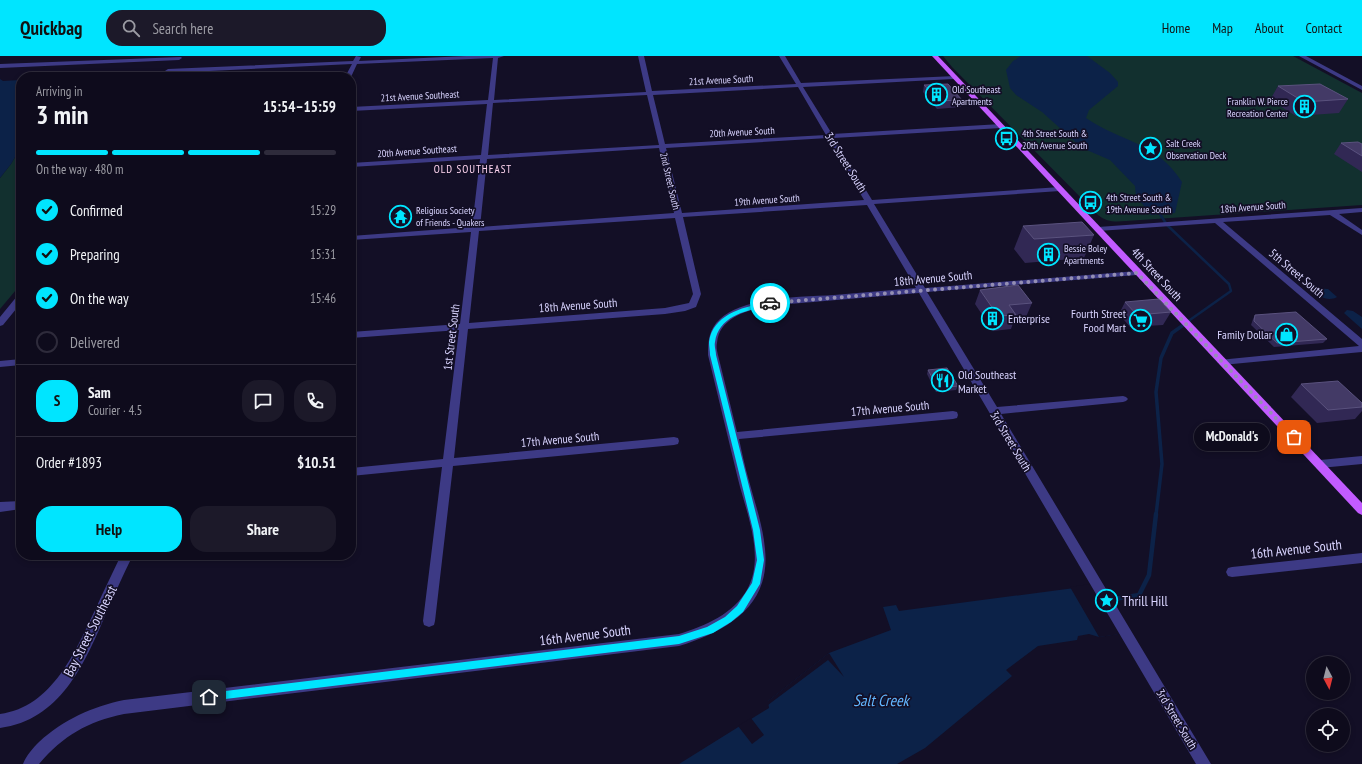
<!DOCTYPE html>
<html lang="en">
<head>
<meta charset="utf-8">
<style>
  :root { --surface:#0e0b1c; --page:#1c1929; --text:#f1f3f6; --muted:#9b9ba3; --line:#2e2b3b; --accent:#00e5ff }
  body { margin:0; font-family:"PT Sans Narrow",sans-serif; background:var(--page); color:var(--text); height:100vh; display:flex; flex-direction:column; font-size:15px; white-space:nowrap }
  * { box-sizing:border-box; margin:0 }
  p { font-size:13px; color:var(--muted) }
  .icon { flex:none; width:22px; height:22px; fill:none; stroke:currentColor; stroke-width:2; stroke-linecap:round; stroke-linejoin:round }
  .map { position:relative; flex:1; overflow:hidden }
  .panel { position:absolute; left:16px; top:16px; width:340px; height:488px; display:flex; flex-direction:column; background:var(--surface); border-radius:16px; box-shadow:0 2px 6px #0003,0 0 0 1px var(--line) }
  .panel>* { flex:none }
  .needle { width:26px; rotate:173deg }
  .tools { position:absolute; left:1306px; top:600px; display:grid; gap:8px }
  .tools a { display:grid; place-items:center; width:44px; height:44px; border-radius:50%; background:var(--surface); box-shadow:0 2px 6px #0003,0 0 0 1px var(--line); font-size:20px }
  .pin { position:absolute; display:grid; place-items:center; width:34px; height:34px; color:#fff; margin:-17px; border-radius:8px; box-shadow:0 2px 6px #0006 }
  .courier { position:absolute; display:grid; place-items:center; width:40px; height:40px; margin:-20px; border:3px solid #00e5ff; border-radius:50%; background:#fff; color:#222; box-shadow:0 1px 5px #0007 }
  .bubble { position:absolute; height:28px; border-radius:14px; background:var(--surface); box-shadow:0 2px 6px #0003,0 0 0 1px var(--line); font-size:13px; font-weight:600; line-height:28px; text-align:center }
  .head em { font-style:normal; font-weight:600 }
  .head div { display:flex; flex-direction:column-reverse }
  .head { display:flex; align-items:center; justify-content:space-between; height:68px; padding:0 20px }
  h1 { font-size:26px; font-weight:600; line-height:30px }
  .bar { display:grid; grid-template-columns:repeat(4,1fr); gap:6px 4px; align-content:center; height:48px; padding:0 20px }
  .bar i { height:5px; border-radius:3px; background:var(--line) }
  .bar .selected { background:var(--accent) }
  .bar p { grid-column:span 4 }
  .line { display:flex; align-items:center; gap:10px; padding:0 20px; border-top:1px solid var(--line) }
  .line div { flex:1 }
  .round { display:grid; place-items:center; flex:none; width:42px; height:42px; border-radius:16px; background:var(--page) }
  ol { padding:0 20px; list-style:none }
  li { display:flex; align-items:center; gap:12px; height:44px }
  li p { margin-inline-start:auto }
  li .icon { padding:4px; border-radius:50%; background:var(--accent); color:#111; stroke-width:4 }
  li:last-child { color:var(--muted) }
  li i { width:22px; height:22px; border:2px solid var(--line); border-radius:50% }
  .button { display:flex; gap:8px; margin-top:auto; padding:8px 20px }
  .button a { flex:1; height:46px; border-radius:16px; background:var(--accent); color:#111; font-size:16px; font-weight:600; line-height:46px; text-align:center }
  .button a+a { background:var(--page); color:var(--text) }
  header { display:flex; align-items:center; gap:24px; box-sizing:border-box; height:56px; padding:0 20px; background:var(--accent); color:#111 }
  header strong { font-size:19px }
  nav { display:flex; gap:22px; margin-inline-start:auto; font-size:14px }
  .search { width:280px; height:36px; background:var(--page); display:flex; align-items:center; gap:10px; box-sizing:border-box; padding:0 14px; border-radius:16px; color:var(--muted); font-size:15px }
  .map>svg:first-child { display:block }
</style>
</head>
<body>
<header>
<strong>Quickbag</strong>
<div class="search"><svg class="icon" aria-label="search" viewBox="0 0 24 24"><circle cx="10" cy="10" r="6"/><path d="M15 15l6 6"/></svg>Search here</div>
<nav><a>Home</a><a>Map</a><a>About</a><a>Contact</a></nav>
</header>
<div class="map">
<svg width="1362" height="708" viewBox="0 0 1362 708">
  <rect width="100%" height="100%" fill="#130f26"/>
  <path fill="#12302f" d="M943,0h350l69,37v112l-236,16c-12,1 -19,1 -28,-6l-146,-148z
    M21,91v137l-21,25v-131l11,-14z"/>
  <path fill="#0c2248" d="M1021,0h66l23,17 8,9v4l-29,24 -3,8c35,24 71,24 96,64l-7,31 -24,2 -15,-19 -1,-10 -25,-26 -28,-12 -40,-36 -26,-17 -6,-7 -4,-18 7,-9z
    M0,23l3,2 18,-1v67l-10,17 -11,14z
    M1314,232l14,1 9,8c-9,5 -19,0 -23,-9z
    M1347,254l6,1 9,6v12l-18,-16z
    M1097,529l28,48 -26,4 -10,-3 -11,2 -1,4 -39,6 -32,24 6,6 -87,72 -28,16h-218l90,-56 -1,-7 61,-48 62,-23 -8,-23 13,-2 3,6z"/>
  <path fill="#130f26" d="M1097,527l30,50 -28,4 -29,-50z
    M829,597l15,24 -16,-17 -60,45v-4z
    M751,662l13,17 -12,9 -14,-18z"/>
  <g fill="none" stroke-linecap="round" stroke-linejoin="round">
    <path stroke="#0c2248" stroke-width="2.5" d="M1158,155l9,14 62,59 2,7 -44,31"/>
    <path stroke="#0c2248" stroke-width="3.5" d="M1156,459l6,-51 -6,-72 5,-34 11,-25 17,-12"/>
    <path stroke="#0c2248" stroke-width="4.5" d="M1108,544l31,-5 10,-20 7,-61"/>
    <path fill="#3d3a85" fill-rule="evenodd" d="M356,0l5,1 -2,4 107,-5h38l-6,2 -4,42 152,-8 -8,-36h6l8,35 144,-7 -17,-28h6l16,27 154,-7v2l-2,1 -150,8 29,47 169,-10 3,2 -3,2 -167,10 38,62 188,-13 4,2 -4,2 -186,13 51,84 212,-17 4,2 -4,2 -210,17 70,115 126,-11 3,1 2,2 -2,2 -3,1 -122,12 210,350h-15l-277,-471 -153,13c-20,5 -47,12 -49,37 -1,4 0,8 1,12l19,77 216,-21 4,1 1,3 -1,3 -4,1 -214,20c3,14 6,28 10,42 6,22 14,45 16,68 6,57 -38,82 -86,97l-555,68c-37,8 -60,21 -85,50h-16c3,-8 10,-16 16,-22 25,-23 53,-35 85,-42l555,-66c26,-8 55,-20 69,-46 17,-33 -2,-76 -10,-109 -10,-41 -20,-83 -30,-124 0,-14 1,-26 12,-36 26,-23 81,-22 114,-24 27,-2 55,-5 82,-7l-49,-83 -184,12 18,77 -5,13 -11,4 -20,3 -197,15 -14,129 220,-21 4,1 1,3 -1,3 -4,1 -221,21 -18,155 -1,4 -5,2 -5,-2 -1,-4 19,-154 -91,9v-8l92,-9 16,-129 -108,8v-6l109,-8 11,-92 -120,8v-4l121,-9 8,-68 -129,8v-4l130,-8 6,-51 -136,7v-4l137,-7 5,-42 -136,6 -6,13h-6l7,-13 -184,9 -3,-2 3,-2 185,-8zM798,31l28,48 -161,9 -12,-49zM647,39l12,50 -171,10 5,-52zM828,82l36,62 -182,13 -16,-65zM659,92l15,65 -194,14 7,-68zM675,162l18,76 -4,9 -24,5 -196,15 10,-92z
      M1299,0h7l56,30v4z
      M181,1l1,1 -3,2 -179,8v-4z
      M1362,152v4l-23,2 23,16v5l-32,-20 -107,7 139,117v13l-140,13 -5,-3 2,-2 140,-14 -144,-123 -117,8 -4,-2 4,-2z
      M21,238v9l-18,22 -3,1v-9l18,-22z
      M21,303v6l-21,2v-6z
      M1362,400v8l-42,4 -4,-1 -1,-3 1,-3 4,-1z
      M21,445v8l-21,3v-10z
      M1362,497v10l-130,14 -4,-1 -2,-4 2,-4 4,-1z
      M121,499h12c-10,20 -19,40 -28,61 -21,49 -45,104 -105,112v-14c53,-7 76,-64 96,-106 8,-18 17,-36 25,-53z"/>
    <path fill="#c25bff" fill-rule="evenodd" d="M932,0h6l424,447v12l-4,-2z"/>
  </g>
  <path fill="#312854" d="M924,29l38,15 -1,7 -24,2 -14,-17z
    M1278,30l70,13 -9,14 -43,3 -26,-16z
    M1341,87l21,1v28l-28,-18z
    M1023,170l71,9 -10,23 -59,5 -11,-14z
    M980,234l52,13 -6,14 -11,1 -4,11 -18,2 -18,-27z
    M1125,246l46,10 -8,13 -33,2 -11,-13z
    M1255,259l72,24 -4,4 -49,4 -23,-22 2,-6z
    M928,314l30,16 -2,4 -20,2 -9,-18z
    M1301,328l61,19v8l-7,8 -38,4 -26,-26z"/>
  <path fill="#433a66" stroke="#5a527e" d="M948,28l14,16 -23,1 -15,-16z
    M1320,28l28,15 -44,3 -26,-16z
    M1358,86l4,2v12l-21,-13z
    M1082,166l12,13 -60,4 -11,-13z
    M1018,229l14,18 -23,2 7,10 -18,1 -18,-26z
    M1159,243l12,13 -34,3 -12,-13z
    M1296,256l31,27 -50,4 -23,-22 1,-6z
    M947,312l11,18 -20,2 -10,-18z
    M1338,325l24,22v4l-34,3 -27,-26z"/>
  <path fill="#00e5ff" d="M770,246h2v3c-22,5 -53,9 -57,37 -1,4 1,9 1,13l44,175 4,30 -4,24 -17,28 -12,10 -18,11 -34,11 -470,57 -3,-1 -1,-3 1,-3 3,-1 470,-57 28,-9 18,-10 12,-11 15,-23 5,-23 -4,-30 -43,-175c0,-4 -1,-9 -1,-13 4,-29 38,-36 61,-40z"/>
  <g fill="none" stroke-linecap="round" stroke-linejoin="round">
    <path stroke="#948fb3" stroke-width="4" stroke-dasharray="0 7.2" d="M770,247l367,-30 157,164"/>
  </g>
  <defs>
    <symbol id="building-ring" viewBox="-11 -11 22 22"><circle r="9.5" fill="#130f26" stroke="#00e5ff" stroke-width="1.5"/><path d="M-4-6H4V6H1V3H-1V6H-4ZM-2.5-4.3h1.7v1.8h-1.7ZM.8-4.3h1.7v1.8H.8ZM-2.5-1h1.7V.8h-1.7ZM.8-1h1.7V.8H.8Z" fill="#00e5ff"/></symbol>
    <symbol id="bus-ring" viewBox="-11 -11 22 22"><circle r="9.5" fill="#130f26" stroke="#00e5ff" stroke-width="1.5"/><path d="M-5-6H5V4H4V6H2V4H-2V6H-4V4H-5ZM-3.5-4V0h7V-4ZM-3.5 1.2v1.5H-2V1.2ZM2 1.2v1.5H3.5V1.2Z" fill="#00e5ff"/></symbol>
    <symbol id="sight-ring" viewBox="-11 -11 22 22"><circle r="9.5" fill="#130f26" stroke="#00e5ff" stroke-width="1.5"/><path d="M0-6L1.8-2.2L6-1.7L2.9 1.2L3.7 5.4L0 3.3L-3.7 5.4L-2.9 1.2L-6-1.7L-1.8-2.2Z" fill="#00e5ff"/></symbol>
    <symbol id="temple-ring" viewBox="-11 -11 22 22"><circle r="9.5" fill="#130f26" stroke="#00e5ff" stroke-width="1.5"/><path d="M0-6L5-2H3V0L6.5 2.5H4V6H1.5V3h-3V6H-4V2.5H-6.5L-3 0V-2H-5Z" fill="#00e5ff"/></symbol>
    <symbol id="supermarket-ring" viewBox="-11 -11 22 22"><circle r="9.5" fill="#130f26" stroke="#00e5ff" stroke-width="1.5"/><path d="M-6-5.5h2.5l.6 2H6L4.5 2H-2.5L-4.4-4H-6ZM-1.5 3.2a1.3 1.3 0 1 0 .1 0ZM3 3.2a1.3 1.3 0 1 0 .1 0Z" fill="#00e5ff"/></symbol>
    <symbol id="shop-ring" viewBox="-11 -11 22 22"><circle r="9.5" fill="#130f26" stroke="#00e5ff" stroke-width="1.5"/><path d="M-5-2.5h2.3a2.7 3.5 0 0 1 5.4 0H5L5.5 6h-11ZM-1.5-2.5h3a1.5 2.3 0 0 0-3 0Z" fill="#00e5ff"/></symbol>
    <symbol id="restaurant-ring" viewBox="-11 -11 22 22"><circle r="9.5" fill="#130f26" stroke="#00e5ff" stroke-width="1.5"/><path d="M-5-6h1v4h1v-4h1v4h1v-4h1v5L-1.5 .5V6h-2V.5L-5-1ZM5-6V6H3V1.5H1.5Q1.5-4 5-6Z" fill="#00e5ff"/></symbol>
  </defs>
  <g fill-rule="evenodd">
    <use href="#building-ring" x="924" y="26" width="25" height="25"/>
    <use href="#building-ring" x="1292" y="38" width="25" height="25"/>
    <use href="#bus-ring" x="994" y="70" width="25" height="25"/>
    <use href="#sight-ring" x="1138" y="80" width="25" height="25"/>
    <use href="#bus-ring" x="1078" y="134" width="25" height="25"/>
    <use href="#temple-ring" x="388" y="148" width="25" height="25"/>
    <use href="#building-ring" x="1036" y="186" width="25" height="25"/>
    <use href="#building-ring" x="980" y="250" width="25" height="25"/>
    <use href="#supermarket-ring" x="1128" y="252" width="25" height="25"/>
    <use href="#shop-ring" x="1274" y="266" width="25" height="25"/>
    <use href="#restaurant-ring" x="930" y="312" width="25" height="25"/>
    <use href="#sight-ring" x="1094" y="532" width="25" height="25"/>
  </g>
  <g text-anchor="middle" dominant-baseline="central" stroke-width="3.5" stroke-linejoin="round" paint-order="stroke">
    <g font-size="10" fill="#d9d4ff" stroke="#130f26">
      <text transform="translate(721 24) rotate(-3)">21st Avenue South</text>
      <text transform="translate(420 40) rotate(-3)">21st Avenue Southeast</text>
      <text transform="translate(742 76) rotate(-3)">20th Avenue South</text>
      <text transform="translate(417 95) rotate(-4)">20th Avenue Southeast</text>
      <text transform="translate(670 125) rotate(77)">2nd Street South</text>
      <text transform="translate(767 144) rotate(-4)">19th Avenue South</text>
      <text transform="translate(1253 151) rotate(-4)">18th Avenue South</text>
    </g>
    <g font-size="10" fill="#d9d4ff" stroke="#130f26" text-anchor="start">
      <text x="952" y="33">Old Southeast<tspan x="952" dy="12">Apartments</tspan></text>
      <text x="1288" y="45" text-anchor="end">Franklin W. Pierce<tspan x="1288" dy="12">Recreation Center</tspan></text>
      <text x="1022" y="77">4th Street South &amp;<tspan x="1022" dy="12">20th Avenue South</tspan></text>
      <text x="1166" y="87">Salt Creek<tspan x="1166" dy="12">Observation Deck</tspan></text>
      <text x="1106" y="141">4th Street South &amp;<tspan x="1106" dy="12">19th Avenue South</tspan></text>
      <text x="416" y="154">Religious Society<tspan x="416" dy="12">of Friends - Quakers</tspan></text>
      <text x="1064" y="192">Bessie Boley<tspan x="1064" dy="12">Apartments</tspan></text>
    </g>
    <g font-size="11" letter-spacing="1" fill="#ffd6f0" stroke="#130f26">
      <text x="473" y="113">OLD SOUTHEAST</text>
    </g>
    <g font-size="12" fill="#d9d4ff" stroke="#130f26">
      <text transform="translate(846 106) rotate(58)">3rd Street South</text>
      <text transform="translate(1297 217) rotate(40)">5th Street South</text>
      <text transform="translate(1157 218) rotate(47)">4th Street South</text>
      <text transform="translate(933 222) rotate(-5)">18th Avenue South</text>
      <text transform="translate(578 249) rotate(-4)">18th Avenue South</text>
      <text transform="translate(451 281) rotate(-83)">1st Street South</text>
      <text transform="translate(890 352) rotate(-5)">17th Avenue South</text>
      <text transform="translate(560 383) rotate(-5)">17th Avenue South</text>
      <text transform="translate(1011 385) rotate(59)">3rd Street South</text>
      <text transform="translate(1177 663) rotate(59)">3rd Street South</text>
    </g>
    <g font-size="12" fill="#d9d4ff" stroke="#130f26" text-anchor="end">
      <text x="1126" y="257">Fourth Street<tspan x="1126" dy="14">Food Mart</tspan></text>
      <text x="1008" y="262" text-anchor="start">Enterprise</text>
      <text x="1272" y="278">Family Dollar</text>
      <text x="958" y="318" text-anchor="start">Old Southeast<tspan x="958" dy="14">Market</tspan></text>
    </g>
    <g font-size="14" fill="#d9d4ff" stroke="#130f26">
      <text transform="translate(1296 493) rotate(-6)">16th Avenue South</text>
      <text transform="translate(90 575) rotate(-63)">Bay Street Southeast</text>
      <text transform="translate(585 579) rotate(-7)">16th Avenue South</text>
    </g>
    <g font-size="14" fill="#d9d4ff" stroke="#130f26" text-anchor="start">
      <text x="1122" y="545">Thrill Hill</text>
    </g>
    <g font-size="16" font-style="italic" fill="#62b6ff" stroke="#130f26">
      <text x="881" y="644">Salt Creek</text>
    </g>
  </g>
</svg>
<div class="tools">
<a><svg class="needle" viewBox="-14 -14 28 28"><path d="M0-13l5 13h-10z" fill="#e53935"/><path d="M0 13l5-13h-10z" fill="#9b9ba3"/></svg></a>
<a><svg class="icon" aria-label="locate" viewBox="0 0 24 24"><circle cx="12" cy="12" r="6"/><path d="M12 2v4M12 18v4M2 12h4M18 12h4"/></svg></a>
</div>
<div class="pin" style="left:1294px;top:381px;background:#ea580c"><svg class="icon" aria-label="bag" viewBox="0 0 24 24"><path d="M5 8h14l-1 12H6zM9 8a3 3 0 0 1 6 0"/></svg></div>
<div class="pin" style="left:209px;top:641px;background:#1f2937"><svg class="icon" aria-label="home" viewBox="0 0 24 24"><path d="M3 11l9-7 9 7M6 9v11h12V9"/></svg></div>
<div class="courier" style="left:770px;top:247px"><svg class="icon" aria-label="car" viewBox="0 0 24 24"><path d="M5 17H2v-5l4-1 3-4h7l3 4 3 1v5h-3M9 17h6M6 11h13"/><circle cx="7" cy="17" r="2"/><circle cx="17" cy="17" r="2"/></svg></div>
<div class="bubble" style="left:1194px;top:367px;width:76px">McDonald's</div>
<section class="panel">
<div class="head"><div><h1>3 min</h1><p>Arriving in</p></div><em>15:54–15:59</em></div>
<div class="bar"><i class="selected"></i><i class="selected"></i><i class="selected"></i><i></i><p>On the way · 480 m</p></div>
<ol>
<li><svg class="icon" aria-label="check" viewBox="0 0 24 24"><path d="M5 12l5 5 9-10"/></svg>Confirmed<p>15:29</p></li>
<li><svg class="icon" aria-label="check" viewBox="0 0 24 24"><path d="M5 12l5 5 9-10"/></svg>Preparing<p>15:31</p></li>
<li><svg class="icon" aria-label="check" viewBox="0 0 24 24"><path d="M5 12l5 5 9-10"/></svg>On the way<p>15:46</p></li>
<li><i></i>Delivered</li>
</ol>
<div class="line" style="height:72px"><b class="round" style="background:var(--accent);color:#111">S</b><div><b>Sam</b><p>Courier · 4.5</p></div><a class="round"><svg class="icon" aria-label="chat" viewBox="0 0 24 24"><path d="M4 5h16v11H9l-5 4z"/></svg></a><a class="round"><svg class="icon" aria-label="phone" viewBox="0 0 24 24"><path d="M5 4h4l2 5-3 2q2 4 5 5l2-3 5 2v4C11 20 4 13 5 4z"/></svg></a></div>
<div class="line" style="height:52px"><div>Order #1893</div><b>$10.51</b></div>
<div class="button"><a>Help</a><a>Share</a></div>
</section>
</div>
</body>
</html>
